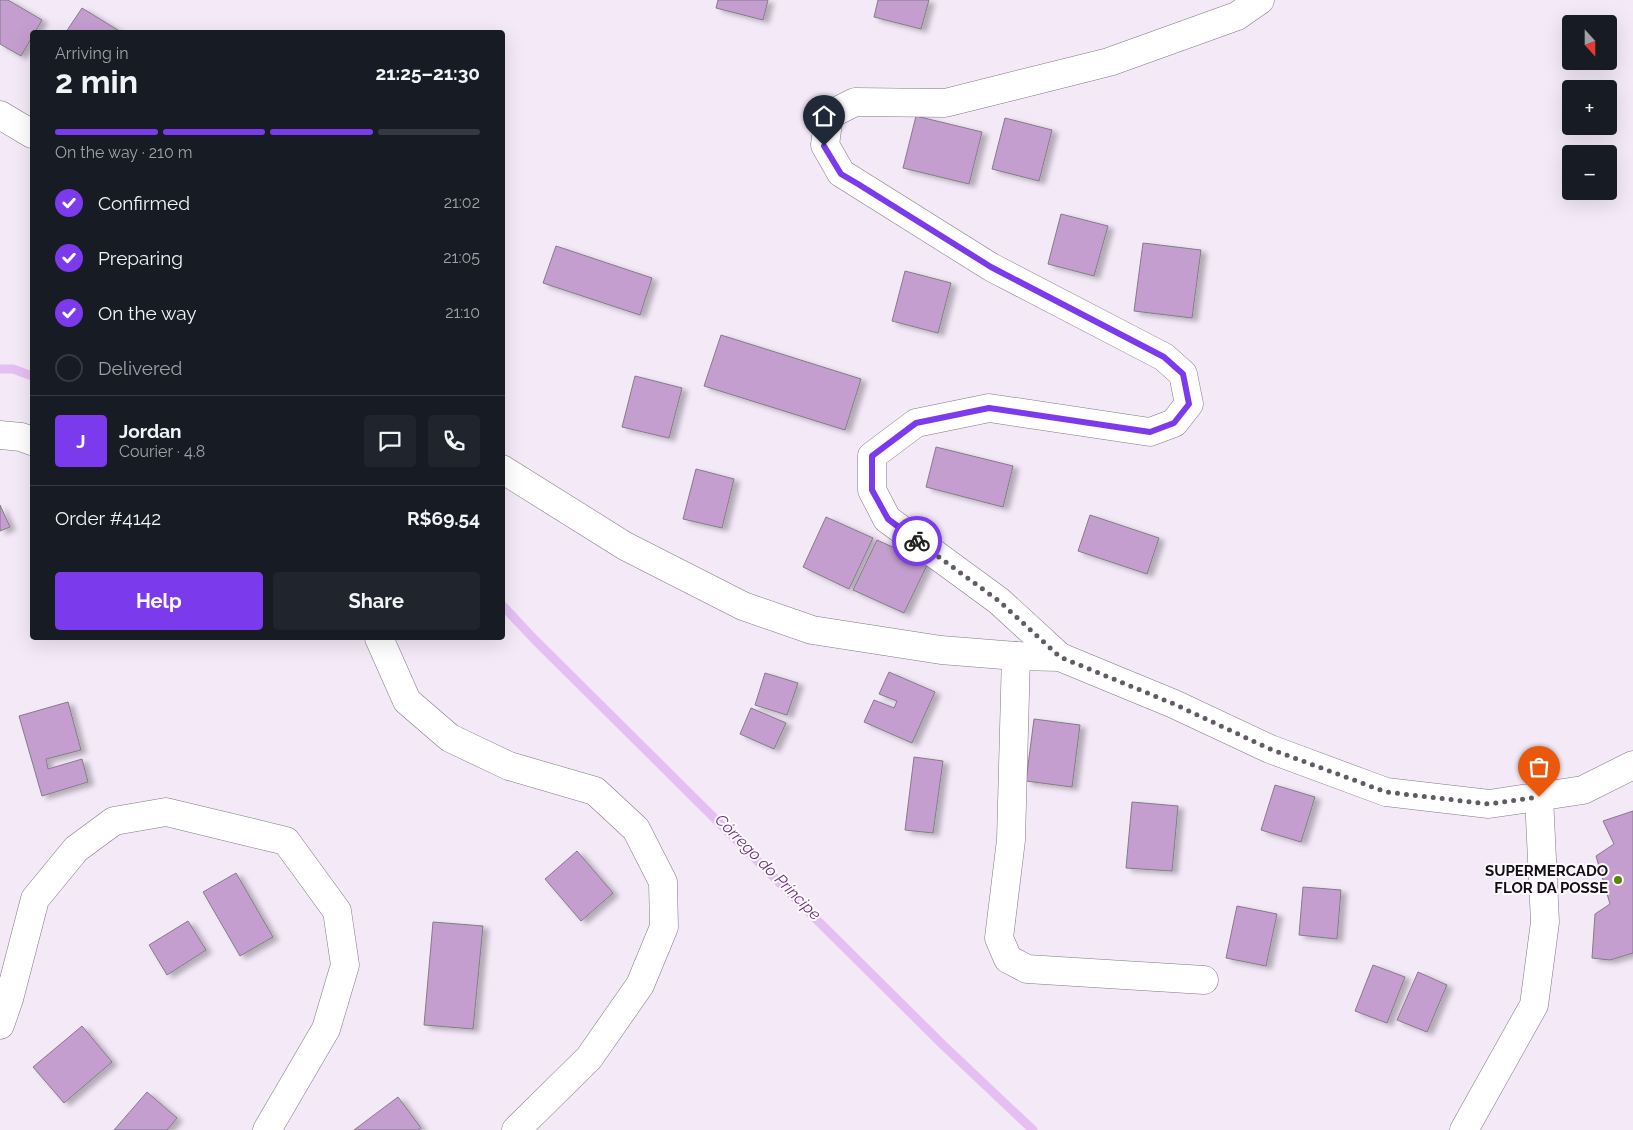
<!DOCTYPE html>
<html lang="en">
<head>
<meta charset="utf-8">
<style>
  :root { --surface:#171b24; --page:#20242c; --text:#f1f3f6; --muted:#9ea1a6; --line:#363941; --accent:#7c3aed }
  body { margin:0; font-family:Raleway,sans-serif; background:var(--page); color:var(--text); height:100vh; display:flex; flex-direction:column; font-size:19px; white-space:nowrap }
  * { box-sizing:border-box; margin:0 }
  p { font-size:16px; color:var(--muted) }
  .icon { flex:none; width:28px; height:28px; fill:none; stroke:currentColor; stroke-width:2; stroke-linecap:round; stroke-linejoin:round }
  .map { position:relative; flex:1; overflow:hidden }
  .side { position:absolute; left:30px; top:30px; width:475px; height:610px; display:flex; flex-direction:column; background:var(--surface); border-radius:5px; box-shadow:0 5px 20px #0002 }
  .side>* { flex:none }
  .needle { width:32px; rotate:159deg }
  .tools { position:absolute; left:1562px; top:15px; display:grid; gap:10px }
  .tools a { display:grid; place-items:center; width:55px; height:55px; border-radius:5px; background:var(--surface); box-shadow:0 5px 20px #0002; font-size:25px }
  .pin { position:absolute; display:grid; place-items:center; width:42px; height:42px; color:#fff; margin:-51px -21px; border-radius:50% 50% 50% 0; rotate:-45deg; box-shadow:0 0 5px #0007 }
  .pin .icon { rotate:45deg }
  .courier { position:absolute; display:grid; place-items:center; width:50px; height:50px; margin:-25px; border:4px solid #7c3aed; border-radius:50%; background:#fff; color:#222; box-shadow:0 1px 6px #0007 }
  .headline em { font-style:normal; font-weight:700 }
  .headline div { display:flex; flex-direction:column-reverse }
  .headline { display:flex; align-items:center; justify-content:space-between; height:85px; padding:0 25px }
  h1 { font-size:32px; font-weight:700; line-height:38px }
  .bar { display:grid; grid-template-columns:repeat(4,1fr); gap:8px 5px; align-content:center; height:60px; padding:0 25px }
  .bar i { height:6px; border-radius:4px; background:var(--line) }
  .bar .current { background:var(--accent) }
  .bar p { grid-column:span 4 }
  .line { display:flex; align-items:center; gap:12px; padding:0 25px; border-top:1px solid var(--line) }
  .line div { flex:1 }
  .round { display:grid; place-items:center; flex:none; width:52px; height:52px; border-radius:5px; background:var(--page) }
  ol { padding:0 25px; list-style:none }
  li { display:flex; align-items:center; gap:15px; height:55px }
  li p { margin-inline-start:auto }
  li .icon { padding:5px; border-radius:50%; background:var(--accent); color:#fff; stroke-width:4 }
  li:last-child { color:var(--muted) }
  li i { width:28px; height:28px; border:2px solid var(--line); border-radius:50% }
  .primary-button { display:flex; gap:10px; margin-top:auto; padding:10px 25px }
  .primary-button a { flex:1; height:58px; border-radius:5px; background:var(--accent); color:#fff; font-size:20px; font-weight:700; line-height:58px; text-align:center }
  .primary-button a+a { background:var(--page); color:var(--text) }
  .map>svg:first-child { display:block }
</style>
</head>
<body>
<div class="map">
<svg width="1633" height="1130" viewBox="0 0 1633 1130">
  <defs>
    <filter id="shadow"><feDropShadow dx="5.5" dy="3" stdDeviation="2.5" flood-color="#0004"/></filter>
  </defs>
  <rect width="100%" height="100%" fill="#f3e9f7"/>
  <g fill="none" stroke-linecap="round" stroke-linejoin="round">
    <path stroke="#e5bff2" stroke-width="9" d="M0,369h13l19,7
      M502,605l32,34 409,406 90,85"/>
  </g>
  <path fill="#c39ecf" stroke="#847b87" filter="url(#shadow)" d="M0,0h8l34,20 -7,12h-3v5l-11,19 -21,-12z
    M718,0h50l-5,20 -47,-12z
    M878,0h51l-8,29 -47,-12z
    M82,8l39,24h-55z
    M916,116l66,16 -13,52 -66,-16z
    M1005,118l47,12 -13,51 -47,-12z
    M1061,214l47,12 -14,50 -46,-12z
    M1143,243l58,7 -9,68 -58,-7z
    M556,246l96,32 -12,37 -97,-32z
    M905,271l46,12 -13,50 -46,-12z
    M721,335l140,44 -16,51 -141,-44z
    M635,376l47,12 -13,50 -47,-11z
    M936,447l77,19 -10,41 -77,-20z
    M696,469l38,10 -12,49 -39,-9z
    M0,505l10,22 -10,4z
    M1090,515l69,23 -12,36 -69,-23z
    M826,517l47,21 -24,51 -46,-22z
    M877,540l51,23 -24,50 -51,-23z
    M889,672l46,20 -23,51 -48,-21 10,-22 20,8 3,-7 -18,-7z
    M765,673l33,10 -11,32 -32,-10z
    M68,702l13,48 -35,9 2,10 34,-10 6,23 -46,14 -23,-80z
    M751,708l35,15 -12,26 -34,-15z
    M1034,719l46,6 -8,62 -46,-6z
    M914,757l29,4 -10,72 -28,-3z
    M1275,785l40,12 -14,45 -40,-12z
    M1132,802l46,4 -6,65 -46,-3z
    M1633,811v142l-23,7 -18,-2 3,-44 15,-10 -14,-48 18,-12 -11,-23z
    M577,851l36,42 -32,28 -36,-42z
    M236,873l37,64 -33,19 -37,-64z
    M1303,887l38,3 -4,49 -38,-4z
    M1237,906l40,8 -11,52 -40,-8z
    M188,921l18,29 -39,25 -18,-30z
    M433,922l50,4 -10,103 -49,-4z
    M1373,965l32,12 -18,46 -32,-12z
    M1418,972l29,13 -20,47 -30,-12z
    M82,1026l30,36 -48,41 -31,-36z
    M147,1092l30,26 -10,12h-53z
    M398,1097l23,31 -3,2h-64z"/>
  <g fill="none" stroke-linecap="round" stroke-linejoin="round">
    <defs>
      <path id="street" d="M0,435l21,2 11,4
        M379,638l28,63 43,37 59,28 86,25 41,38 27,53 1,45 -24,58 -51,73 -73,72
        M1016,656l-5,184 -12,98 9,21 19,10 177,11
        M1060,657l-61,-56 -112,-82 -15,-29v-34l44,-33 73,-15 161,24 24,-9 15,-19 -6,-30 -19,-17 -173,-90 -150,-94 -16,-28 4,-30 26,-13 90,1 164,-41 128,-46 23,-16
        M0,1025l9,-26 26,-100 41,-50 38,-28 52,-9 120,29 51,70 8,54 -19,64 -59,101
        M1464,1130l70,-125 11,-83 -6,-125"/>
      <path id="secondary" d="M0,115l32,19
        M502,469l123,77 118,60 69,24 129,20 75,6 44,1 114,47 96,45 116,43 103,12 94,-14 50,-25"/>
    </defs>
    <use href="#street" stroke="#817884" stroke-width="29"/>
    <use href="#secondary" stroke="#817884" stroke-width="29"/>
    <use href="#street" stroke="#fff" stroke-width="28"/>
    <use href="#secondary" stroke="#fff" stroke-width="28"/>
  </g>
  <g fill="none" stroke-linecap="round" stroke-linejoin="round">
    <path stroke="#615c63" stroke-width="5" stroke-dasharray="0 9" d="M917,541l82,60 61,56 114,47 96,45 116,43 103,12 50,-7"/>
    <path stroke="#7c3aed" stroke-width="6" d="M824,146l17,28 17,10 133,83 173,90 19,17 6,30 -15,19 -24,9 -161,-24 -73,15 -44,33v34l16,29 29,22"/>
  </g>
  <circle fill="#5b8305" stroke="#fdf9fe" stroke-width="2" cx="1618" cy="880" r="5"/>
  <g text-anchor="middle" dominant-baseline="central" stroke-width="4" stroke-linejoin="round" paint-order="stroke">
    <g font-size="15" font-weight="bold" fill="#131014" stroke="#fdf9fe" text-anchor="end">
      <text x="1608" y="871">SUPERMERCADO<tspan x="1608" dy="17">FLOR DA POSSE</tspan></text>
    </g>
    <g font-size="16" font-style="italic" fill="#643572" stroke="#fdf9fe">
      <text transform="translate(768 867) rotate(45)">Córrego do Príncipe</text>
    </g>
  </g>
</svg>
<div class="tools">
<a><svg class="needle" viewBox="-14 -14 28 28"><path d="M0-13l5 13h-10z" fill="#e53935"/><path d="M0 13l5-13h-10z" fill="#9ea1a6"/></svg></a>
<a>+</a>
<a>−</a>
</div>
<div class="pin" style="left:1539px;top:797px;background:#ea580c"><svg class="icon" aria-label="bag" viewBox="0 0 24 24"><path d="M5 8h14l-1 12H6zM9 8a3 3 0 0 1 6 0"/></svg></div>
<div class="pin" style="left:824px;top:146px;background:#1f2937"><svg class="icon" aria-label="home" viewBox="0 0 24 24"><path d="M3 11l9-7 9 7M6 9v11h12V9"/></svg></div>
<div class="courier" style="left:917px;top:541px"><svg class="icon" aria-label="bike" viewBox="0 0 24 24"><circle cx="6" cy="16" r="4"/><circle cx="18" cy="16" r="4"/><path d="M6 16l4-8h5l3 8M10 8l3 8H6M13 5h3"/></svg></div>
<section class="side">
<div class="headline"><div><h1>2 min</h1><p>Arriving in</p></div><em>21:25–21:30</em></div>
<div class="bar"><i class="current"></i><i class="current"></i><i class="current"></i><i></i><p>On the way · 210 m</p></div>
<ol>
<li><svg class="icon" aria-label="check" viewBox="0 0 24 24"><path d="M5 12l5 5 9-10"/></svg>Confirmed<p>21:02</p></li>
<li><svg class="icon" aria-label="check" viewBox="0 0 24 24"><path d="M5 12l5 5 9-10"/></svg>Preparing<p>21:05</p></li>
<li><svg class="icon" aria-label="check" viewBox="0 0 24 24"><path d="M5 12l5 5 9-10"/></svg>On the way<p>21:10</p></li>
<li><i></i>Delivered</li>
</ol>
<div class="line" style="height:90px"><b class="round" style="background:var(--accent);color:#fff">J</b><div><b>Jordan</b><p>Courier · 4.8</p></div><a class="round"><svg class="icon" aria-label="chat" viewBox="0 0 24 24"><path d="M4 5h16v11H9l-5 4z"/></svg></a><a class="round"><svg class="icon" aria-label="phone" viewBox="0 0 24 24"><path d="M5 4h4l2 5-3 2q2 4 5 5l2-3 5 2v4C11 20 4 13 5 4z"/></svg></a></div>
<div class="line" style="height:65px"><div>Order #4142</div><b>R$69.54</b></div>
<div class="primary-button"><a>Help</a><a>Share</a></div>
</section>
</div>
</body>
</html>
